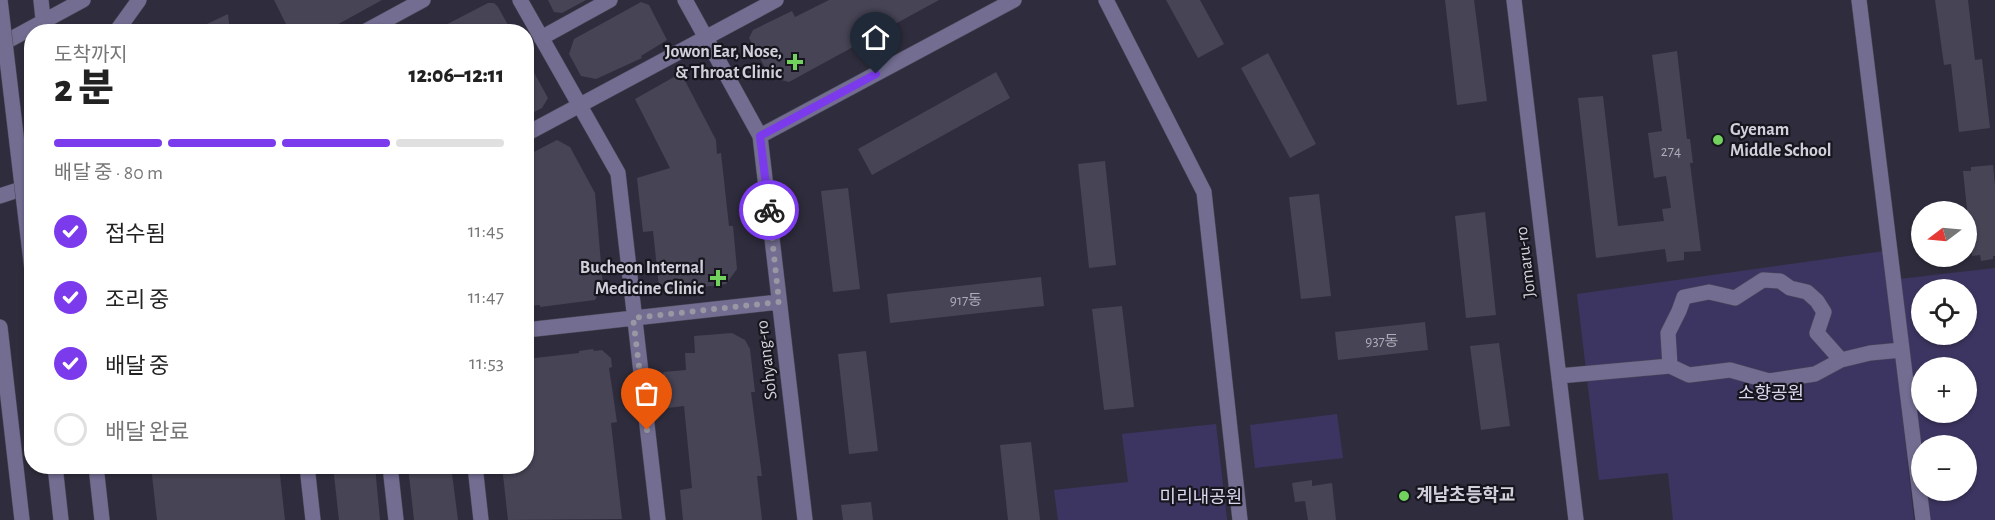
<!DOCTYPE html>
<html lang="ko">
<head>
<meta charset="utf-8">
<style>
  :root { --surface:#fff; --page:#f2f2f2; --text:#222; --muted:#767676; --line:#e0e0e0; --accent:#7c3aed }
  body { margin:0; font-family:"Alegreya Sans","Noto Sans KR",sans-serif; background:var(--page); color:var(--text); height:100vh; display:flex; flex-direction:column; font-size:22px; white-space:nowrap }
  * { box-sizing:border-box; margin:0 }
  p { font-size:20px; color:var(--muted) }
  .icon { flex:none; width:33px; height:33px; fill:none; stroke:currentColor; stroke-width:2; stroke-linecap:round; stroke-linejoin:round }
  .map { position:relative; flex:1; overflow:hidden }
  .side { position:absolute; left:24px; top:24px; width:510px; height:450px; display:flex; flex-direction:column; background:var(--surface); border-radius:24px; box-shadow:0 2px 4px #0004 }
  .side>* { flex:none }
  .needle { width:39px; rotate:254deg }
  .buttons { position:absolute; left:1911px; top:201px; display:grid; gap:12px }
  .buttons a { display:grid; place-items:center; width:66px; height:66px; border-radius:50%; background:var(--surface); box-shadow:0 2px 4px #0004; font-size:30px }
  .pin { position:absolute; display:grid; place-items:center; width:51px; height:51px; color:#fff; margin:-62px -26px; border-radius:50% 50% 50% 0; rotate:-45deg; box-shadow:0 0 6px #0007 }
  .pin .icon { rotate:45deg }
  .courier { position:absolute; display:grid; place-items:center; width:60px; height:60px; margin:-30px; border:4px solid #7c3aed; border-radius:50%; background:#fff; color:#222; box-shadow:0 2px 8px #0007 }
  .head em { font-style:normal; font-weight:800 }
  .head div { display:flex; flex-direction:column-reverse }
  .head { display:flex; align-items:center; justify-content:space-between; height:102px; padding:0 30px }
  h1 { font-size:39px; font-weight:800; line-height:45px }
  .bar { display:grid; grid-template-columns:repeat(4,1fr); gap:9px 6px; align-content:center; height:72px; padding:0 30px }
  .bar i { height:8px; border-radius:4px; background:var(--line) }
  .bar .current { background:var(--accent) }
  .bar p { grid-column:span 4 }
  ol { padding:0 30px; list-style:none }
  li { display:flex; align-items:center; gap:18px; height:66px }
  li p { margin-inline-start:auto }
  li .icon { padding:6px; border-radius:50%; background:var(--accent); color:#fff; stroke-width:4 }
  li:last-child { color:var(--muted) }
  li i { width:33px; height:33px; border:3px solid var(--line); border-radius:50% }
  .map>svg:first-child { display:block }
</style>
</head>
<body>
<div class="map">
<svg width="1995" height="520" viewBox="0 0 1995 520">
  <rect width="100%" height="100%" fill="#2f2d3d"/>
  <path fill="#3d3561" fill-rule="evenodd" d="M1884,251l30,269h-241l-5,-47 -69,7 -22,-186z
    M1995,268v252h-68l-3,-29 42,-1v-44h-44l-1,24 -22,-191zM1922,290h44v44h-44zM1922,368h44v44h-44z
    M1337,414l6,44 -88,10 -5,-43z
    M1216,424l11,96h-169l-4,-30 74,-8 -6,-48z"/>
  <path fill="#464455" d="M274,0h108l-58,32h-34z
    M548,0h38l-24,13 -8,-1z
    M829,0h110l-150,82 -19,-5 -21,-39 4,-8 39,-19 3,6z
    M1166,0h34l24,44 -26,14z
    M1445,0h29l13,101 -30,4z
    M1935,0h33l7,60 7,-1 8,69 -31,4 -8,-68 -7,1z
    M641,2l8,3 18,35 -26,16 1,2 -46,21 -15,-3 -12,-22 5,-15z
    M488,3h6l4,4 14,25h-80z
    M228,14l2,18h-40z
    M1677,51l10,88h3l3,24h-3l11,88 -17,1v8l-17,2 -2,-13 -69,9 -18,-160 25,-2 15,130 46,-5 -2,-12 9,-1 -5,-32 -12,2 -6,-45 14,-2 -10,-76z
    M1268,53l48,91 -26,14 -49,-90z
    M526,58l22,40 -6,10 -16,8z
    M996,72l14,26 -138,77 -14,-26z
    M681,73l35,67 1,14 4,-1 8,73h4l4,43 -11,15 -61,8 -6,-5 -6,-56 -10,1 -6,-54 33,-10 -35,-69z
    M557,140l13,7 25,46 8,94 -8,13 -55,7v-2l-14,1v-150z
    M1105,161l11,104 -27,3 -11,-104z
    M1993,165l2,21v70h-2v3l-12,2 -1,-6 -8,1 -9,-85h8v-4z
    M848,188l12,101 -27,3 -12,-101z
    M1319,194l12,102 -30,3 -12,-102z
    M1485,212l11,103 -30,3 -11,-102z
    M1041,277l3,29 -154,17 -3,-29z
    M1122,306l12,101 -30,3 -12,-101z
    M1425,322l3,28 -90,10 -3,-28z
    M732,333l13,7 5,9 5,43h-4l11,84h-5l5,44h-79l-3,-30 12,-2 -8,-82 -17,2 -4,-36 23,-2 -1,-17h10l-1,-17z
    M1499,343l11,83 -29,4 -11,-84z
    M593,349l1,2 8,-1 9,8 1,9 -3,1 8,54 -6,1 11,96 -114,1 -6,-54h24v-107l53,-6v-2z
    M866,351l12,100 -29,3 -11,-100z
    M1031,442l9,78h-32l-8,-75z
    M151,466h128l6,54h-128z
    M333,466h42l5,54h-41z
    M408,466h43l7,54h-44z
    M1312,480v6l20,-3 4,37h-28l-3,-19 -10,1 -3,-19z
    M871,502l2,18h-30l-2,-15z"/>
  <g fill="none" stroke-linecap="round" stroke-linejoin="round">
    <defs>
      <path id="minor" d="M41,0l3,29
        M520,0l98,173 40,347
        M685,0l75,136 45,384
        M1106,0l98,192 36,328
        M1514,0l62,520
        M1859,0l64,520
        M116,32l23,-32
        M364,32l59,-32
        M541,38l69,-38
        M0,45l83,-45
        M526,134l250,-134
        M760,136l254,-136
        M0,196l24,-8 8,3
        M0,327l22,193
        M526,330l253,-28
        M1670,366l-2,-33 11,-22 5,-14 25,-5 26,6 28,-18 17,1 10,7 17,4 10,9 7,11 -7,21 24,27
        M1559,376l111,-10 19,9 41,-5 39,11 46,-7 26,-14 29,-7 32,-3
        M55,466l6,54
        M96,466l6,54
        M307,466l6,54
        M390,466l6,54
        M475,466l6,54"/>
    </defs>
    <use href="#minor" stroke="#4c4a59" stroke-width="16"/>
    <use href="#minor" stroke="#726d91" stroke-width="15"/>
    <defs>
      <path id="minor-bridge" d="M0,0l32,270"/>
    </defs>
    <use href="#minor-bridge" stroke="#4c4a59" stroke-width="16" stroke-linecap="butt"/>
    <use href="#minor-bridge" stroke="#726d91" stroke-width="15"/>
  </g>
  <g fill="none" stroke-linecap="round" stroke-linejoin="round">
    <path stroke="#9897a3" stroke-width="6" stroke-dasharray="0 10.8" d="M647,430l-14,-112 146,-16 -10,-92"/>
    <path stroke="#7c3aed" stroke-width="8" d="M769,210l-9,-74 116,-62"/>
  </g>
  <g fill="#71d25e" stroke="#17161e" stroke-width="2">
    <path d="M792 53h6v6h6v6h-6v6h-6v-6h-6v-6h6z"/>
    <circle cx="1718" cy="140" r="6"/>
    <path d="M715 269h6v6h6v6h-6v6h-6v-6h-6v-6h6z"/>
    <circle cx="1404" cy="496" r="6"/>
  </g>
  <g text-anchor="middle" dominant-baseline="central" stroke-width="4.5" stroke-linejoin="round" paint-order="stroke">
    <g font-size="15" fill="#aeadb9">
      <text x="1671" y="151">274</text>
      <text x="966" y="300">917동</text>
      <text x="1382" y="341">937동</text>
    </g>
    <g font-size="18" font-weight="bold" fill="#d1d0da" stroke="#17161e" text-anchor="end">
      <text x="782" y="52">Jowon Ear, Nose,<tspan x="782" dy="21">&amp; Throat Clinic</tspan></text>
      <text x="1730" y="130" text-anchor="start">Gyenam<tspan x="1730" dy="21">Middle School</tspan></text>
      <text x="704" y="268">Bucheon Internal<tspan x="704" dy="21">Medicine Clinic</tspan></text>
      <text x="1416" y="496" text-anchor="start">계남초등학교</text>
    </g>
    <g font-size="18" fill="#d1d0da" stroke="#17161e">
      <text transform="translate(1526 262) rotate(-97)">Jomaru-ro</text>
      <text transform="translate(767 360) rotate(-97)">Sohyang-ro</text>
    </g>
    <g font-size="18" fill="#dad8ee" stroke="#17161e">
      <text x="1771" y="394">소향공원</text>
      <text x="1201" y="498">미리내공원</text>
    </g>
  </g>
</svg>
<div class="buttons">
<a><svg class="needle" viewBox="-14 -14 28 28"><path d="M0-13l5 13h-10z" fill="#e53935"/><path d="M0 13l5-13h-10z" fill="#767676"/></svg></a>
<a><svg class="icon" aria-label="locate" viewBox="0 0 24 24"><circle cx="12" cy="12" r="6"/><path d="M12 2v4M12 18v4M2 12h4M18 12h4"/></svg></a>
<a>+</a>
<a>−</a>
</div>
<div class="pin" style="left:647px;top:430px;background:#ea580c"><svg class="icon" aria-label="bag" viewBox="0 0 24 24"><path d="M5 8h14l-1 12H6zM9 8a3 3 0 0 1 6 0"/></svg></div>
<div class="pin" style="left:876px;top:74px;background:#1f2937"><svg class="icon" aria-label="home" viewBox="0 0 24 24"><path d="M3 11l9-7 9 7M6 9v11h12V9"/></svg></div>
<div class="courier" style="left:769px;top:210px"><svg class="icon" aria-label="bike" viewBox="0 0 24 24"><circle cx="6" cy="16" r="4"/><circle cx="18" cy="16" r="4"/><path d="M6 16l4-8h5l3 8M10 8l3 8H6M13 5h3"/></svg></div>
<section class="side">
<div class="head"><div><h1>2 분</h1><p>도착까지</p></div><em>12:06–12:11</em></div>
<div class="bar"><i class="current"></i><i class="current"></i><i class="current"></i><i></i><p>배달 중 · 80 m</p></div>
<ol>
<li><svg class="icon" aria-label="check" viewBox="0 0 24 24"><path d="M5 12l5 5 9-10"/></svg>접수됨<p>11:45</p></li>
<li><svg class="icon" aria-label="check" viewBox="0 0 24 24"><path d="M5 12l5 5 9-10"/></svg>조리 중<p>11:47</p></li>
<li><svg class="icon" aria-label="check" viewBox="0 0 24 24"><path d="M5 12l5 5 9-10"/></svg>배달 중<p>11:53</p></li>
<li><i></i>배달 완료</li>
</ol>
</section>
</div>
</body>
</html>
